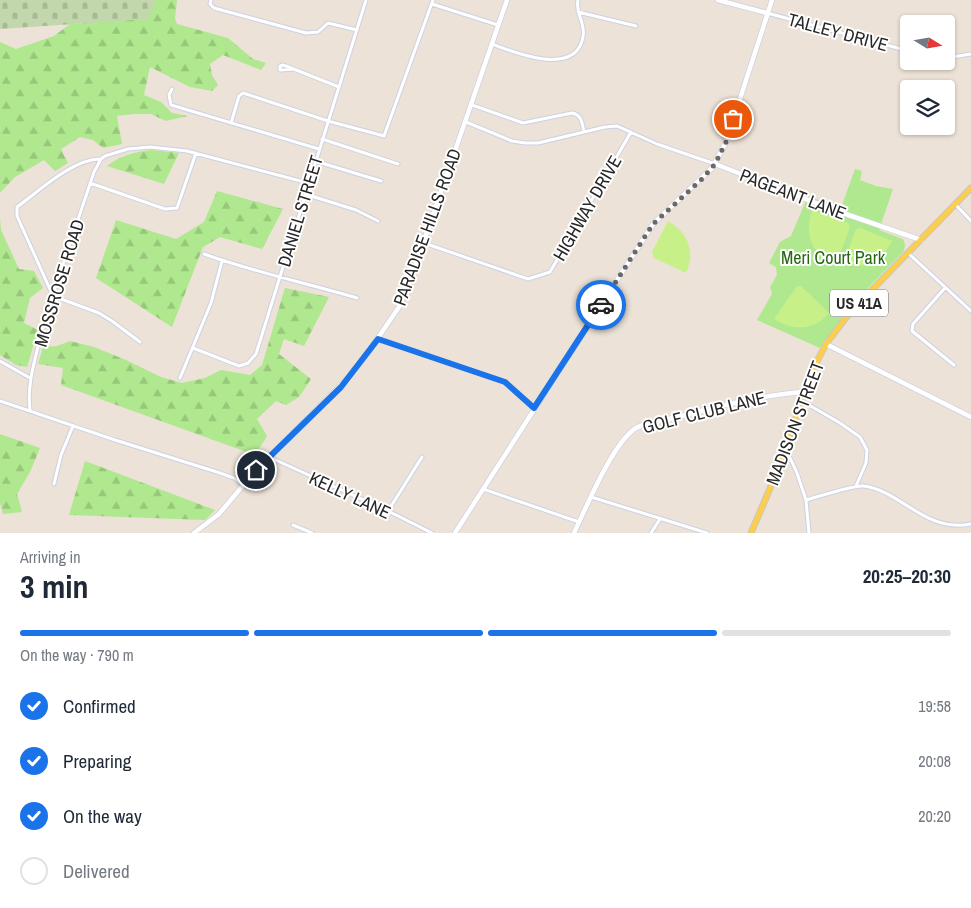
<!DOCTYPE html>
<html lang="en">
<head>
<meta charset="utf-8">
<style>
  :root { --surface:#fff; --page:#f2f2f3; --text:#1f2937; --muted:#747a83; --line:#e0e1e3; --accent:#1a73e8 }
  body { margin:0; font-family:"Archivo Narrow",sans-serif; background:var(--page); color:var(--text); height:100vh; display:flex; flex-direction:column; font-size:19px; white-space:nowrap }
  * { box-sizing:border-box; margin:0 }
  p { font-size:16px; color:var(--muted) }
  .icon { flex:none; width:28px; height:28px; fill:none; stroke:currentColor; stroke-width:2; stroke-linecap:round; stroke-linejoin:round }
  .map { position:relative; height:533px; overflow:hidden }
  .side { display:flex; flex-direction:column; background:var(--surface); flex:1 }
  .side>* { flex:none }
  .needle { width:32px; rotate:101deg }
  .tools { position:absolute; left:900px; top:15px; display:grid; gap:10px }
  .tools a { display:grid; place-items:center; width:55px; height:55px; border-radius:5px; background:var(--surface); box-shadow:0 1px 4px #0004; font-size:25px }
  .pin { position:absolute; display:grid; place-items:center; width:42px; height:42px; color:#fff; margin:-21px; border:2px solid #fff; border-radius:50%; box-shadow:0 1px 5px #0007 }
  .courier { position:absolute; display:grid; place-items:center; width:50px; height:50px; margin:-25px; border:4px solid #1a73e8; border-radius:50%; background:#fff; color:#222; box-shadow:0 1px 6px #0007 }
  .overview em { font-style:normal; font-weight:700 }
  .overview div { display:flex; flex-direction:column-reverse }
  .overview { display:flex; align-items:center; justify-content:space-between; height:85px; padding:0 20px }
  h1 { font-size:32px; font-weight:700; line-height:38px }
  .bar { display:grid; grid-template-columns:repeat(4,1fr); gap:8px 5px; align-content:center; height:60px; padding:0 20px }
  .bar i { height:6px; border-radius:4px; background:var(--line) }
  .bar .on { background:var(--accent) }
  .bar p { grid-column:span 4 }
  ol { padding:0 20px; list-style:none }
  li { display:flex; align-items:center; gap:15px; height:55px }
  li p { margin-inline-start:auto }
  li .icon { padding:5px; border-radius:50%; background:var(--accent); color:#fff; stroke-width:4 }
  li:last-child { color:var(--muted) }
  li i { width:28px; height:28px; border:2px solid var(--line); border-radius:50% }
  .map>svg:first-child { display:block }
</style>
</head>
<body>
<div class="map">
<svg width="971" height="533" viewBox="0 0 971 533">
  <defs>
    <pattern id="forest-firs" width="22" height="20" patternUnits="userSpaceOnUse" patternTransform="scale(1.25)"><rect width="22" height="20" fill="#afe88e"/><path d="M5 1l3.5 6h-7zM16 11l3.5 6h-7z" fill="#97c77a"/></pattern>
    <pattern id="cemetery-stones" width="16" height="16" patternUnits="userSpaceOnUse" patternTransform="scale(1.25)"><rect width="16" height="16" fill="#c3d7ad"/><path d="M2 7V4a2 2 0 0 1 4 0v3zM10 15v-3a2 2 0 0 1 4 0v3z" fill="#a8b995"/></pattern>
  </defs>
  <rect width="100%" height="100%" fill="#ece2d7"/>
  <path fill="#afe88e" d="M855,169l7,2 -2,9 16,6 17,3 -14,41 24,9 2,6 -1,6 -51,52 -33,45 -63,-28 15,-26 -2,-7 7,-12 -1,-8 -7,-4 11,-21 11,-6 17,-40 33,12z"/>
  <path fill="url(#forest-firs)" d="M107,0h70l-2,19 2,5 51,14 25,21 13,4 -5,7 -38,-15 -13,9 2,11 6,10 -6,6 -22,-4 -40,-20 -6,28 17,7 11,11 16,3 -22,5 -15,-7h-18l-16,2 5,28 -19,4 -10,-8 -13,-3 -19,12 7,14 -13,8 -11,-11 -29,17 -15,16v-151l16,7 38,-13 16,-12 19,-1z
    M152,150l27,3 -15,31 -57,-18c14,-11 28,-14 45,-16z
    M217,191l66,18 -21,40 -42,-12 -17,10 -31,80 -76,-49 20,-58 60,19 28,-17z
    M0,218l1,12 18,39 15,2 9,17 -13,10 -6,25 14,7 -11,37 -11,-2 -16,-10z
    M285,288l44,9 -25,49 -20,-7 -5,15 32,25 -12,18 -13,8 -10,-4 -19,18 10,17 -12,19 -194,-70 2,-17 -25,-4 5,-17 14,-1 13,-5 24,6 32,13 35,17 21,6 23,-5 16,-8 29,5 12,-10z
    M0,434l40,14 -10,24 -13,22 5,18 -19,2 -3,-11z
    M85,461l130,49 -10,10 -136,-5z"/>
  <path fill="url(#cemetery-stones)" d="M0,0h156l-8,19 -148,10z"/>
  <path fill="#c7f188" d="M812,210l36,13 2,4 -13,35c-26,-5 -33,-29 -25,-52z
    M668,221c20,11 28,31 18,52l-32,-15 -2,-6z
    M860,228l32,13c-10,19 -27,31 -48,21l12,-33z
    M797,286h4l28,27c-15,18 -36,18 -55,6z"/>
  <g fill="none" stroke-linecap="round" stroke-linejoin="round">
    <defs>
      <path id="street" d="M211,0l-1,4 4,4 92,25 12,-1 10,-9 29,7
        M432,4l66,21
        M578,12l58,14
        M767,13l142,38
        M492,44c23,9 84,33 91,-7 3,-13 -8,-24 -5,-37
        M946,58l25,-4
        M294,69l-14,1v-4l2,-1 4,1 53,21
        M172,89l-3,6 2,10 148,44
        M472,105l51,18 49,-10c10,2 10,10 12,19
        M466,122l46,19 13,2h13l67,-16 12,-1 40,18 58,20
        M231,123l8,-27 4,-3 85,28 56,15 49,-136
        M322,139l76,25
        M100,159c-27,0 -61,32 -83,48v9l36,80 46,17 13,8 28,21
        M315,161l66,20
        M90,183l75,26 12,-1 19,-55
        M305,194l51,16 22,11
        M955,204l16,17
        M424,243l104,36 22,-7 81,-140
        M908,253l63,58
        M204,254c50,18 102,29 153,44
        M945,288l-32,36 -1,7 42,34
        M378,339l127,43 29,26
        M193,348l46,18 9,-3 8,-9 110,-354
        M0,361l30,17
        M180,378l31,-75 11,-42
        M0,401l115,39 102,32 17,6 10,7
        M802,401l38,22 20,14 7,13 -1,13 -10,23
        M30,410c-3,-25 4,-47 10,-71 15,-56 36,-112 54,-167l7,-13 4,-3 23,-7 22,-2 37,4 121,32
        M786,449l11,24 9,27 3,33
        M269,457l119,54 44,22
        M54,484l7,-29 12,-29
        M483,489l96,33
        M591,497l116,36
        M806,500c11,-3 48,-15 57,-14 38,4 61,47 108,38
        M388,511l34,-54
        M293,525l19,8
        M651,533l9,-14"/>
      <path id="secondary" d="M718,0l49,13
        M715,164l119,46 87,30
        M826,344l145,73
        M194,533l25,-19 37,-44 91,-91 20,-25 32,-47 16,-40 92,-267
        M455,533l198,-309 59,-56 14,-26 46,-142
        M574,533c12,-25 39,-91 62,-105 8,-5 27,-7 37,-10 43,-11 87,-23 131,-26"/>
      <path id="primary" d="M751,533l29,-68 31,-92 15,-29 19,-25 19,-21 107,-110"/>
    </defs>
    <use href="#street" stroke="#ccd1e2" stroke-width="5"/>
    <use href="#secondary" stroke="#ccd1e2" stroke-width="6"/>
    <use href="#primary" stroke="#c7c7c7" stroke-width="7"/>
    <use href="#street" stroke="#fff" stroke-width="3"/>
    <use href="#secondary" stroke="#fff" stroke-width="4.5"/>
    <use href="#primary" stroke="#fcce4c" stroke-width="5"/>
  </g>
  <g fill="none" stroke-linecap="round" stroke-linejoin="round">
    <path stroke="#6c6865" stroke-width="5" stroke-dasharray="0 9" d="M601,305l52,-81 49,-45 13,-15 11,-22 7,-23"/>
    <path stroke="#1a73e8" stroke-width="6" d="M256,470l85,-83 37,-48 127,43 29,26 67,-103"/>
  </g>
  <g text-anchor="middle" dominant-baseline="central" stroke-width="4" stroke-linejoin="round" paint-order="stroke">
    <rect fill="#fff" stroke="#686868" stroke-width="1" x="830" y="289.5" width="58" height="27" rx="4"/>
    <g font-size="16" font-weight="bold" fill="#272727">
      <text x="859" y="303">US 41A</text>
    </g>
    <g font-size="18" fill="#272727" stroke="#fff">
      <text transform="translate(838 32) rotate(15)">TALLEY DRIVE</text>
      <text transform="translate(793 194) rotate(21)">PAGEANT LANE</text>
      <text transform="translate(587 208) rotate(-60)">HIGHWAY DRIVE</text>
      <text transform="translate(300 211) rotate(-73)">DANIEL STREET</text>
      <text transform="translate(427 227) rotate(-70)">PARADISE HILLS ROAD</text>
      <text transform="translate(59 283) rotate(-73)">MOSSROSE ROAD</text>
      <text transform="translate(704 412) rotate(-14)">GOLF CLUB LANE</text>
      <text transform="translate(795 423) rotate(-69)">MADISON STREET</text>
      <text transform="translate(350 495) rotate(25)">KELLY LANE</text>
    </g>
    <g font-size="18" fill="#276913" stroke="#fff">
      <text x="833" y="257">Meri Court Park</text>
    </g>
  </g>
</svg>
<div class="tools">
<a><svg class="needle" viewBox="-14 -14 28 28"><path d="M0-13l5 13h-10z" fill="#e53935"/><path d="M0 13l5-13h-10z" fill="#747a83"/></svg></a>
<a><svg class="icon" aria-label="layers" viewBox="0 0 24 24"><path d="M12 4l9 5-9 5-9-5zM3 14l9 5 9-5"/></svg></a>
</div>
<div class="pin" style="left:733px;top:119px;background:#ea580c"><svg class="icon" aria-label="bag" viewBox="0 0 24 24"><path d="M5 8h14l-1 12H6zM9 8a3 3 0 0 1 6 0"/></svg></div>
<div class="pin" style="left:256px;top:470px;background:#1f2937"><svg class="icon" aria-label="home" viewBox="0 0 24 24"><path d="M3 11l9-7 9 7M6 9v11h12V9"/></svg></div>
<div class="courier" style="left:601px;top:305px"><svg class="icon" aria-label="car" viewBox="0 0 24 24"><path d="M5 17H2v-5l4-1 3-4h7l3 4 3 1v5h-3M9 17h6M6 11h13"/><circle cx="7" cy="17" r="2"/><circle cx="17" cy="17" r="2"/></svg></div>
</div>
<section class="side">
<div class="overview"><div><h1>3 min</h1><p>Arriving in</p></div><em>20:25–20:30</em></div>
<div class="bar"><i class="on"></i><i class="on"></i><i class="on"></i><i></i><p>On the way · 790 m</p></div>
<ol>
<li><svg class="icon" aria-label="check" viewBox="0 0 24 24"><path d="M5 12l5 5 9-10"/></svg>Confirmed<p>19:58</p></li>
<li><svg class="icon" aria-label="check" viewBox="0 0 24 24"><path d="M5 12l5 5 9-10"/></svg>Preparing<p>20:08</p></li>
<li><svg class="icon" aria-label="check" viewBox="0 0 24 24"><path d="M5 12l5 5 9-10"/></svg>On the way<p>20:20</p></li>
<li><i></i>Delivered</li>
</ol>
</section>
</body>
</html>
